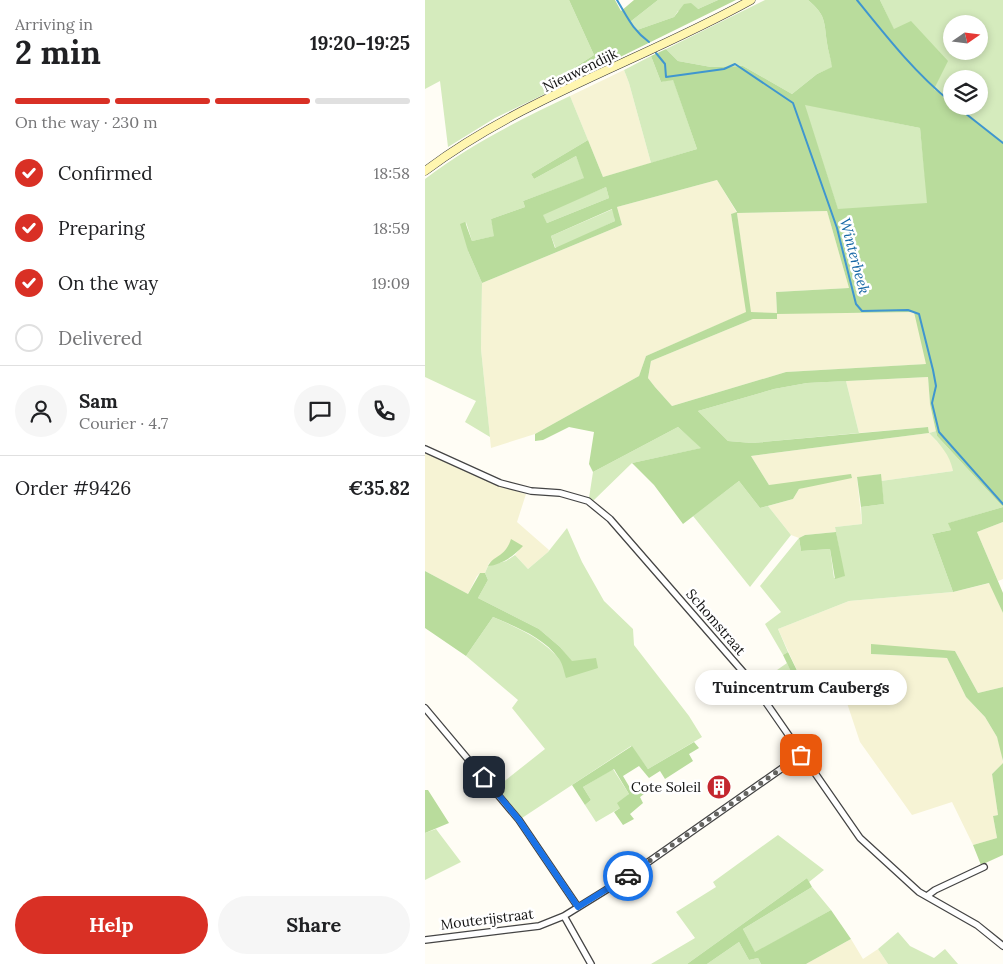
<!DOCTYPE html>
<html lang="en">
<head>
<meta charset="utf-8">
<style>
  :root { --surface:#fff; --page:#f6f6f6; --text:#202124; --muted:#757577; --line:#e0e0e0; --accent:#d93025 }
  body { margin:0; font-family:Lora,serif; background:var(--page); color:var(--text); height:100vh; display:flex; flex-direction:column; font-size:19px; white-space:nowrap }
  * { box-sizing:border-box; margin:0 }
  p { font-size:16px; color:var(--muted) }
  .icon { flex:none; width:28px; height:28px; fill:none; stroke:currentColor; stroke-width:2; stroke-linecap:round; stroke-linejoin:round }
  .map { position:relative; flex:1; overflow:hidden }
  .sheet { display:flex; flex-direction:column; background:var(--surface); width:425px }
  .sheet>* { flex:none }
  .needle { width:32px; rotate:76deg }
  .buttons { position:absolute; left:518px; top:15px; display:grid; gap:10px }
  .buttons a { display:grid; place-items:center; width:45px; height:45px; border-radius:50%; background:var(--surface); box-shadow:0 2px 8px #0003; font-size:25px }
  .pin { position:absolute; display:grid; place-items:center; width:42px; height:42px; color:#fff; margin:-21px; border-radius:10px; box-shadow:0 2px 8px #0006 }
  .courier { position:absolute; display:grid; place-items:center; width:50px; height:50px; margin:-25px; border:4px solid #1a73e8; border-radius:50%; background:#fff; color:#222; box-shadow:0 1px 6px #0007 }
  .bubble { position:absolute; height:35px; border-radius:18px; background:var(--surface); box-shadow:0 2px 8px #0003; font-size:16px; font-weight:700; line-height:35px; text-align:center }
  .headline em { font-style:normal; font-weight:700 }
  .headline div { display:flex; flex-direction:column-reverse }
  .headline { display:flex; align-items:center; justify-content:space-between; height:85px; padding:0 15px }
  h1 { font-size:32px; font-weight:700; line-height:38px }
  .bar { display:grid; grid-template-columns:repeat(4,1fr); gap:8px 5px; align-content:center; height:60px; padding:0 15px }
  .bar i { height:6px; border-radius:4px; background:var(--line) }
  .bar .on { background:var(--accent) }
  .bar p { grid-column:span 4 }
  .line { display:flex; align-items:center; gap:12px; padding:0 15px; border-top:1px solid var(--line) }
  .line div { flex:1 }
  .round { display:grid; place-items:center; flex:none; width:52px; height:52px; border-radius:26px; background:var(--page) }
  ol { padding:0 15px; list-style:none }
  li { display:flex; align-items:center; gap:15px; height:55px }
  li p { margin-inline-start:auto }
  li .icon { padding:5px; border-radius:50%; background:var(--accent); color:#fff; stroke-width:4 }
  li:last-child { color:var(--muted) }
  li i { width:28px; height:28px; border:2px solid var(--line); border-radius:50% }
  .button { display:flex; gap:10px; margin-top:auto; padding:10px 15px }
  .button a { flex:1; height:58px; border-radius:30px; background:var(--accent); color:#fff; font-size:20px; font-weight:700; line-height:58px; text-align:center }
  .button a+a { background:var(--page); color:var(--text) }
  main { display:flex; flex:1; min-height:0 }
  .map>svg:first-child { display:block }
</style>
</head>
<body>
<main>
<section class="sheet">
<div class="headline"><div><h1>2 min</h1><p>Arriving in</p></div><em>19:20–19:25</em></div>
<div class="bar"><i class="on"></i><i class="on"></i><i class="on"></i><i></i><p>On the way · 230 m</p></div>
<ol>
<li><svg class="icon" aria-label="check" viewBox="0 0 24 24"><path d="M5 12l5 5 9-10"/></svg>Confirmed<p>18:58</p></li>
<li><svg class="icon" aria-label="check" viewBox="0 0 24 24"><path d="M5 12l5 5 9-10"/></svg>Preparing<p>18:59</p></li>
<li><svg class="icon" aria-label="check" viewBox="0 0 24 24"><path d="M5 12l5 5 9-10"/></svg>On the way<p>19:09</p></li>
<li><i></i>Delivered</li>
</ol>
<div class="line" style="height:90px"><a class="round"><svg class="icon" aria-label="person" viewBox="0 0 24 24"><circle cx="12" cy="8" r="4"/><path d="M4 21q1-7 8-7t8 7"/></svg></a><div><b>Sam</b><p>Courier · 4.7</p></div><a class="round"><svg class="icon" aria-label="chat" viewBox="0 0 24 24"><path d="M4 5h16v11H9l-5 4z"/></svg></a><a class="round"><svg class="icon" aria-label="phone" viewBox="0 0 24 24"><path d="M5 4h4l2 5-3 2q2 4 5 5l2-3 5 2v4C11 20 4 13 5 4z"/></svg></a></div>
<div class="line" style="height:65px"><div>Order #9426</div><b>€35.82</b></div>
<div class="button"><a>Help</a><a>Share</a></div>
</section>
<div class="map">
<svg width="578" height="964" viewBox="0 0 578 964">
  <rect width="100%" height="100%" fill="#fffdf5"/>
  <path fill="#f6f3d4" d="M199,70l5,13 22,80 -48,14 -33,-81z
    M292,180l20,33 90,-2 22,77 -73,4 1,21 138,-1 12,52 -141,8 -114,34 -17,-19 -7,-9 3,-17 102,-42 23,-5 -26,-2 -13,-99 -6,1 16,98 -101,44 -7,20 -104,58 -44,14 -10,-99 1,-66 140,-58 -5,-18z
    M503,377l2,27 6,27 -7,2 16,17 7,13 1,8 -72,10 -1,-7 -23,4 5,46 -27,3 1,5 -31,3 -6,3 -8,-3 -23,-29 25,-7 6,-10 22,-6 -52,2 -18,-29 178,-23 -1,-6 -69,6 -13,-52z
    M0,452l71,33 30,9 -9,28 32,28 -1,2 -20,17 -13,-14 7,-9h-13l-5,7 -15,10 -4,10h-5l-3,3 -9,18 -43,-23z
    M578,522v57l-5,2 -21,-49z
    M565,583l13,30v74l-25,6 -23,-42 -84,3 76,4 19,39 19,20 12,20 4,12 2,14 -11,11 6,41 -5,1 4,22 -24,7 -21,-43 -40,13 -52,-73 -17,-51 -31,12 -34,-74 71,-28 104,-9z
    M426,939l12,20 15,-10 10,15h-82z"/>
  <path fill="#d5ebbd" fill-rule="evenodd" d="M0,0h144l25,55 -47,30 2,7 -54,26 -47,29 -8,-66 -15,8z
    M233,0h60l-20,9 -20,2 -4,6 -37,13 -7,-8z
    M340,0h43c18,15 16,21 19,43 1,8 4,16 6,24l-16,7 -25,20 -49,-28 -32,1 -33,-6 -12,-12z
    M455,0h123v143l-47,-37h23v-27h-28v23l-17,-13 -40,-59zM526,24h28v27h-28z
    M226,56l10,26 12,-3 24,70 -46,14 -22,-80 -5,-13z
    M145,96l18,44 -57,34 3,5 42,-23 9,22 -62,23 2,6 -34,12 4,17 -23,5 -6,-19 2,29 14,32 -1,66 9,88 -25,-15 11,-21 -51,-24v-198c45,-34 94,-59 145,-83z
    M379,104l116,24 8,76 -90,6z
    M181,187l3,11 -62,25 -5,-9z
    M188,209l2,12 -59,28 -5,-13z
    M421,381l13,52 -107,10 -24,-2 -30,-30 76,-22 33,-6z
    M253,427l24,21 -70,15 -39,38 -4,-3 4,-26z
    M511,431l1,5 66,71 -54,16 2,7 -19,4 21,58 -104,9 -71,28 10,23 -5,3 -18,-31 16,-12 -21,-26 39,-48 2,13 29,-2 4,29 10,-2 -9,-49 27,-3 -1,-17 23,-3 -3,-23 72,-10c-3,-16 -13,-27 -24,-38z
    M314,481l21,27 8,-2 23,29 -41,52 -57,-71z
    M142,528l15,34 22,39 29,28 1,16 55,71 13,21 -54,32 -17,-23 -109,72 -25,-31 48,-38 -33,-41 6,-8 -52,-44 27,-39c27,12 48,20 68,44l11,1 -12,-15 -21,-18 -61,-31 10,-18 -3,-7 3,-7 18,-5 9,-6 13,14 20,-17z
    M362,663l8,16 -6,4 2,3 -23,14 -11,-16z
    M188,769l16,25 -9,14 -24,14 -11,-17 6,-5 -8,-13z
    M11,829l25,33 -36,18v-47z
    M353,835l46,35 -15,12 -2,-4 -120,86h-36l44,-26 -19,-26 40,-25 -3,-5z
    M387,887l19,23 -76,43 -12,-24z
    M473,932l12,14 24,12 11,-9 13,15h-70l-10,-15z
    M314,942l10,18 9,-2 3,6h-54z"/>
  <path fill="#b9dc9c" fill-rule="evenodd" d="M144,0h46l6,11 13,-11h24l-28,22 7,8 37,-13 10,-13 7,-1 7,6 20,-9h18l-187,92 -2,-7 47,-30z
    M383,0h72l14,29 17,-8 37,40 -14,28 17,13v4h5l47,37v379l-26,10 26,61v20l-14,-30 -36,9 -21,-58 19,-4 -3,-7 55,-16 -66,-71 -7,-32 -2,-27 -121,6 -33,6 -76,22 30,30 24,2 176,-16 1,6 -178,23 18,29 82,-11 1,4 -53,11 -6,10 -33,9 -21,-27 -56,43 -29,-39 -22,-22 69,-15 -23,-21 -85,45 -4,-8 5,-32 -25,-5 -26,13 -8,1v-7l104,-58 7,-20 100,-44 -15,-98 6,-2 -20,-32 -100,27 5,18 -140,58 -14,-32 -8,-27 5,-2 7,19 22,-5 -3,-17 34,-12 -2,-6 61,-23 -8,-22 -42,23 -3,-5 57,-34 15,37 94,-28 -24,-69 -12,2 -10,-26 15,-7 12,12 33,6 32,-1 49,28 25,-20 15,-7c-1,-8 -4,-16 -5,-24 -3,-22 -1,-28 -19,-43zM380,105l115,23 7,75 -89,6zM181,187l3,11 -62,25 -4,-8zM187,209l3,12 -60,27 -4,-12zM402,211l22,77 -73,4 1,21 -26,-1 -14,-99zM489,312l12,52 -140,8 -114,34 -17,-19 -7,-9 3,-17 102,-42h24v-5z
    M456,474l3,30 -23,3 -4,-30z
    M411,532l9,44 -10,3 -5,-30 -29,2 -2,-13 6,-3z
    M86,539l12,7c-9,10 -22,19 -35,20 7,-12 17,-8 23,-27z
    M0,571l43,23 12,-21h5l3,7 -10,18 61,31 21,18 12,14 24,-3 2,10 -32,10c-2,-6 -3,-14 -7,-19 -15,-22 -43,-32 -66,-42l-27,39 -41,-28z
    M446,644l84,7 23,42 25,-6v74l-6,-24 -12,-20 -19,-20 -19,-39 -76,-4z
    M363,652l14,29 -5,3 -14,-29z
    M269,742l5,6 -10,6 4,7 -28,18 -5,-8 -11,7 -10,-12 -16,10 10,17 16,-9 3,4 -12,9 3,6 -13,11 4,5 -11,6 -9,-13 6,-4 -3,-5 12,-9 -15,-25 -31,18 8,13 -6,5 -13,-20 60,-39 16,23z
    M578,763v92l-22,10 -8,-20 24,-7 -4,-22 5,-1 -6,-41z
    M0,790h3l21,33 -24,10z
    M382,878l5,9 -69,42 12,23 76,-42 20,29 -45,25h-45l-3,-6 -9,2 -10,-18 -32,22h-20z"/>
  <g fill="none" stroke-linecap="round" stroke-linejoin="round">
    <path stroke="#3f96cf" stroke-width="2" d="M192,0c11,18 15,29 32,42
      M432,0c29,36 58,73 94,102
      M231,53l9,11 1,13 58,-8 11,-5 58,39 44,125 19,76 6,7 46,-1 11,4 14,56 3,16 -4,17 7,29 64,72
      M531,106l47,37"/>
    <defs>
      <path id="street" d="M0,449l75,34 31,8 29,2 28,8 22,18 141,162 109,157 59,54 58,33 26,21
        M0,708l94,112 59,87
        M502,896l8,-6 49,-23
        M139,916l27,48
        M0,940l114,-14 25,-10 63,-39 174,-122"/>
      <path id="secondary" d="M0,171c97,-73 220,-112 326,-171"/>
    </defs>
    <use href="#street" stroke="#444" stroke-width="8"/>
    <use href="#secondary" stroke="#333" stroke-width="9"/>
    <use href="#street" stroke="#fff" stroke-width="5.5"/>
    <use href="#secondary" stroke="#fff6b0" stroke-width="8"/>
  </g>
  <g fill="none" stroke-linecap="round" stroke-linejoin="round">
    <path stroke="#646461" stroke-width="5" stroke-dasharray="0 9" d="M203,876l173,-121"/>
    <path stroke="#1a73e8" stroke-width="6" d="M59,777l35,43 59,87 50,-31"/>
  </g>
  <defs>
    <symbol id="building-disc" viewBox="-11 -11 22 22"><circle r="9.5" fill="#c4262e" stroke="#fff"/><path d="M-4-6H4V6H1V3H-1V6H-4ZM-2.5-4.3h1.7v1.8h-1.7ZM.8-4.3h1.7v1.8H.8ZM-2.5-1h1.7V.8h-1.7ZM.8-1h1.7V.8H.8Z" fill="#fff"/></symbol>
  </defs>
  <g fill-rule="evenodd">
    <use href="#building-disc" x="280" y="773" width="28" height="28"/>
  </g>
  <g text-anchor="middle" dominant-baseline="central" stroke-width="5" stroke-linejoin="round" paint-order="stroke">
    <g font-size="14" fill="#111" stroke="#fff">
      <text transform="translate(155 70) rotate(-26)">Nieuwendijk</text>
      <text transform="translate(291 622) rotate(49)">Schomstraat</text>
      <text transform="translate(62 919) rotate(-7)">Mouterijstraat</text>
    </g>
    <g font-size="14" fill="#111" stroke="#fff" text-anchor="end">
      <text x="276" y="787">Cote Soleil</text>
    </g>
    <g font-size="15" font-style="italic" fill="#1768a6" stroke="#fff">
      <text transform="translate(430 256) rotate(75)">Winterbeek</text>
    </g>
  </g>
</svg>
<div class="buttons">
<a><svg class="needle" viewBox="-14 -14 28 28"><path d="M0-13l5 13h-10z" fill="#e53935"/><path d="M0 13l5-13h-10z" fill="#757577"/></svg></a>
<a><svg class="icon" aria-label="layers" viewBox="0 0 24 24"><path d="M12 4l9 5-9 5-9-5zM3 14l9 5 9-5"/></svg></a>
</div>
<div class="pin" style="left:376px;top:755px;background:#ea580c"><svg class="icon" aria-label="bag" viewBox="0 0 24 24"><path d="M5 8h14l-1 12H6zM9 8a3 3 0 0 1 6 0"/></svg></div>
<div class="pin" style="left:59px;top:777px;background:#1f2937"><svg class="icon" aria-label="home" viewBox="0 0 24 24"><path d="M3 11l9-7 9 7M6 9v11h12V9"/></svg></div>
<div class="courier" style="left:203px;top:876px"><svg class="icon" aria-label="car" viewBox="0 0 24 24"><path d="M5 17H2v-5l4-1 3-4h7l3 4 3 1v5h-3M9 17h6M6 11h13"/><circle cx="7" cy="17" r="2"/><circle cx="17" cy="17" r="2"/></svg></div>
<div class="bubble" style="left:270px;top:670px;width:212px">Tuincentrum Caubergs</div>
</div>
</main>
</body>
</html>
